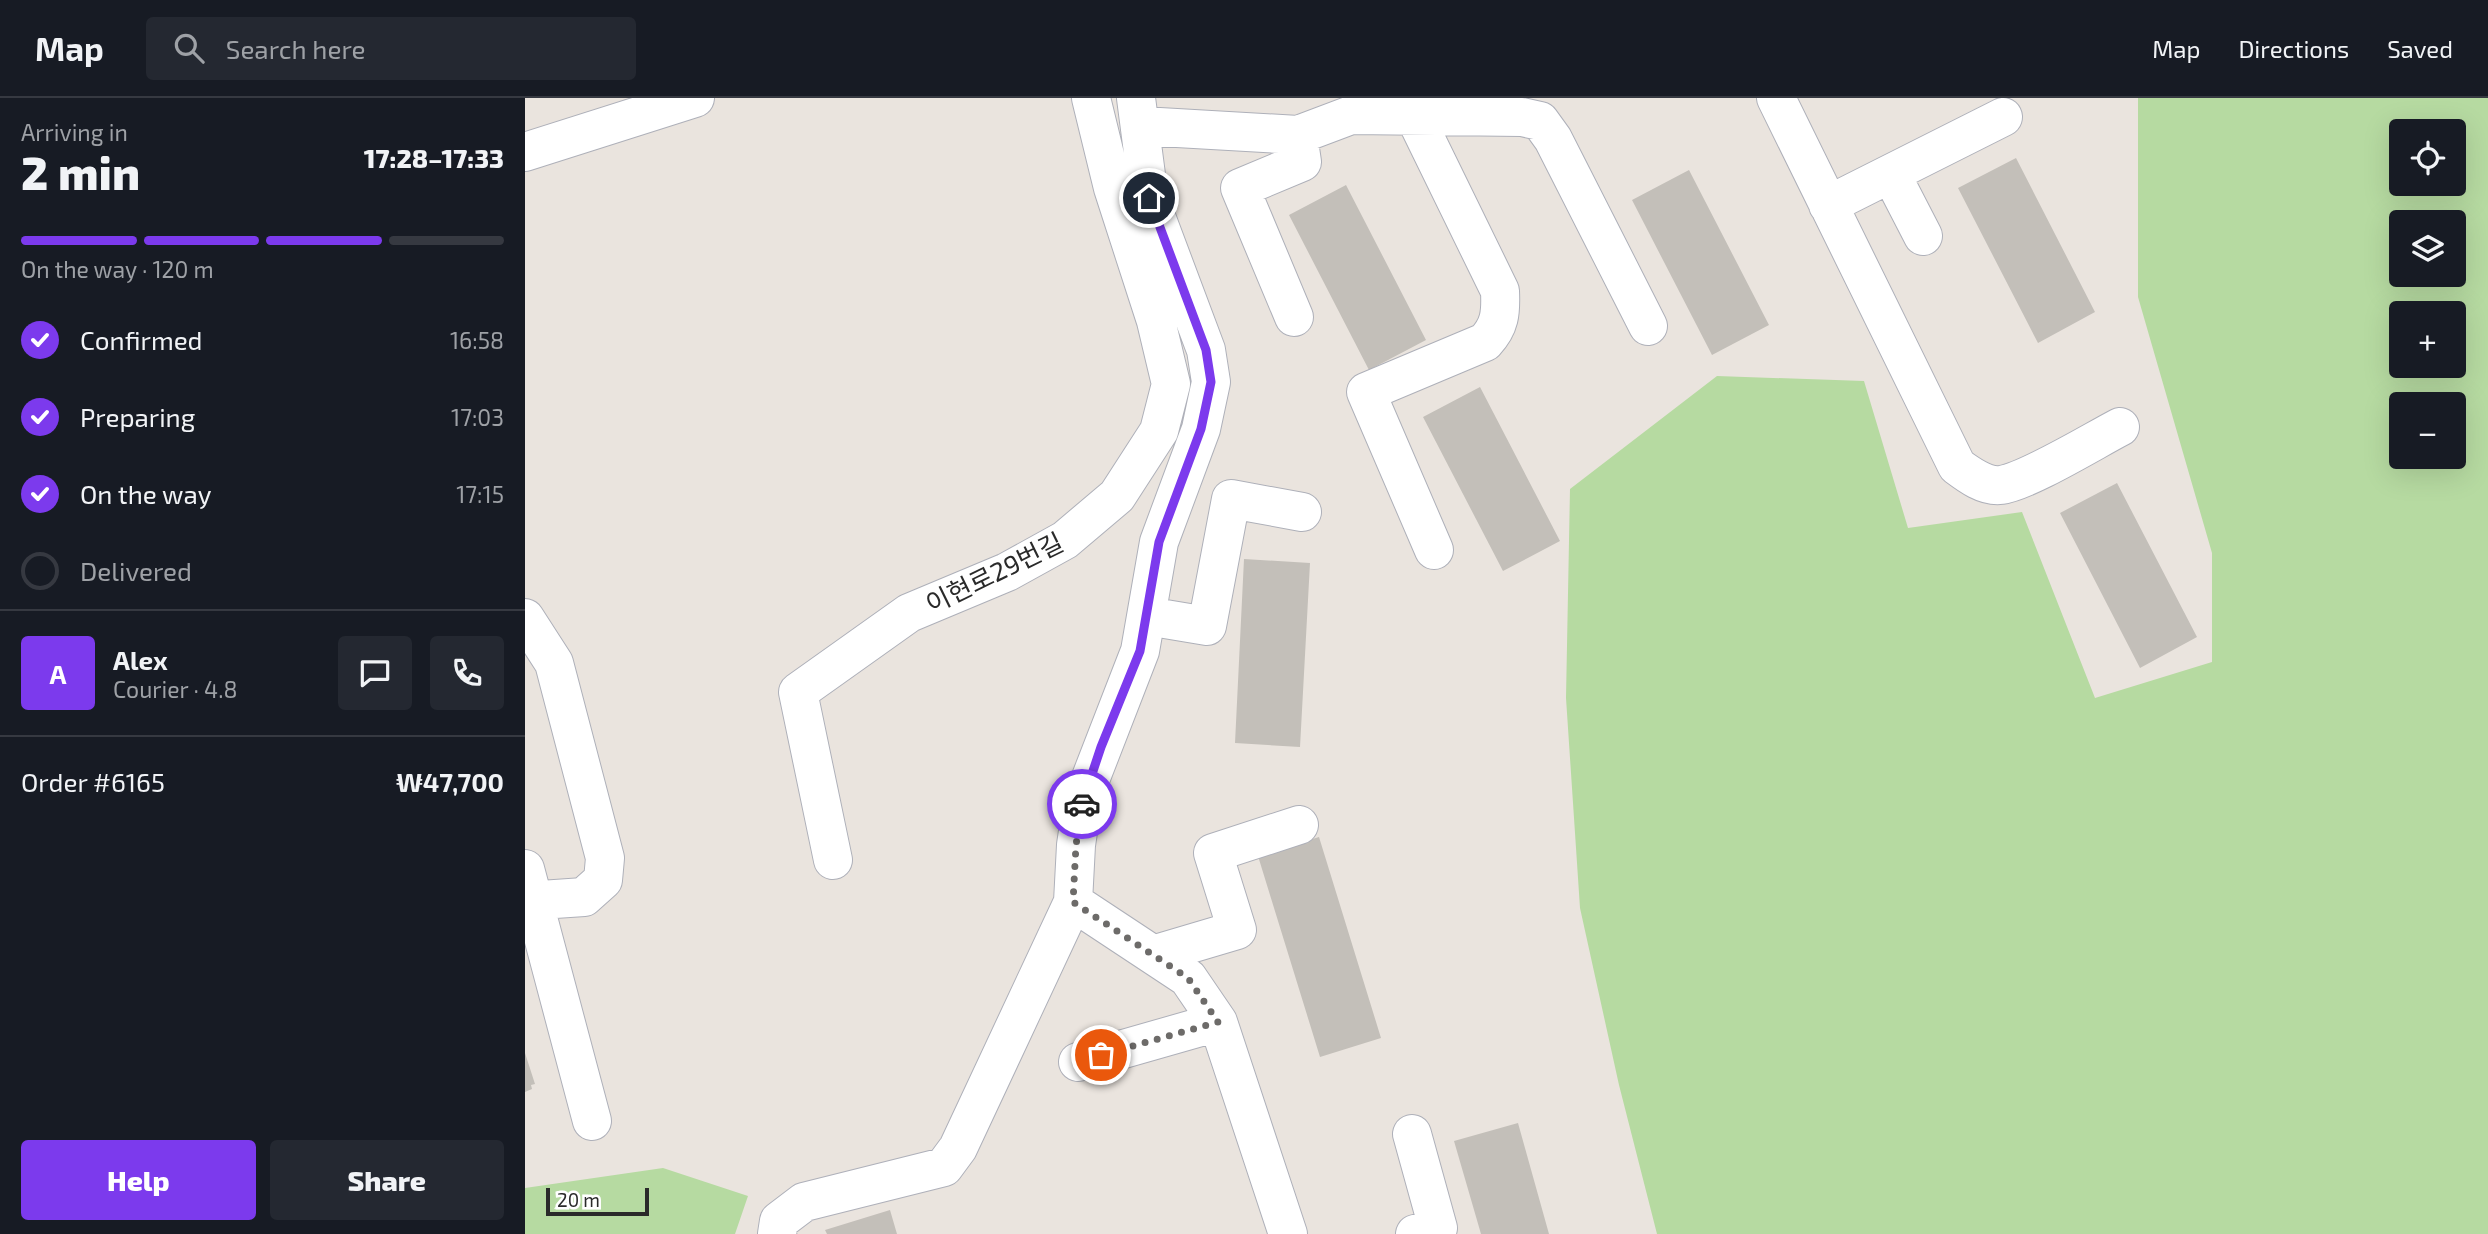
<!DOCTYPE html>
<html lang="en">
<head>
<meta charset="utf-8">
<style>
  :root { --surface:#171b24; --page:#242831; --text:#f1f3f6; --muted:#9ea1a6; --line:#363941; --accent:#7c3aed }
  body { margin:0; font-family:"Exo 2","Noto Sans KR",sans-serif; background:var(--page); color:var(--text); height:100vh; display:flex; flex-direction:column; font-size:26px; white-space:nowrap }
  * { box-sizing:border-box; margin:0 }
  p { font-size:23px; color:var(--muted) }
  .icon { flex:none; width:38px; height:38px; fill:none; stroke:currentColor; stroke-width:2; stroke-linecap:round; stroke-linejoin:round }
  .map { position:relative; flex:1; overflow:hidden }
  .sheet { display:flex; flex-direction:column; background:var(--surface); width:525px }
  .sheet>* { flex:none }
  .buttons { position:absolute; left:1864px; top:21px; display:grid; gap:14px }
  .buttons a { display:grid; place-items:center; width:77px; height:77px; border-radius:7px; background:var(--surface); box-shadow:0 7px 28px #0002; font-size:35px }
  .scale { position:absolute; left:21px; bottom:18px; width:103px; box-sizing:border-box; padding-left:7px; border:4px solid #2a2a2a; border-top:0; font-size:19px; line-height:24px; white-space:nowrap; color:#2a2a2a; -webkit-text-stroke:5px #fff; paint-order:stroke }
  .pin { position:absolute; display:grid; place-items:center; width:60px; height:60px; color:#fff; margin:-30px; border:4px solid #fff; border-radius:50%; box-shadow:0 2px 7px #0007 }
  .courier { position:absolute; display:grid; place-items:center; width:70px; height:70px; margin:-35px; border:5px solid #7c3aed; border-radius:50%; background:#fff; color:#222; box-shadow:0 2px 9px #0007 }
  .headline em { font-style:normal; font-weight:800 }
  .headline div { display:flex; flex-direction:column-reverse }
  .headline { display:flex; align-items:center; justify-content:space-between; height:119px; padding:0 21px }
  h1 { font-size:46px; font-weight:800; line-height:52px }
  .bar { display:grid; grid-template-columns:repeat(4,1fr); gap:10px 7px; align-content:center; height:84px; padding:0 21px }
  .bar i { height:9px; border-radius:5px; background:var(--line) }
  .bar .current { background:var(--accent) }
  .bar p { grid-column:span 4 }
  .line { display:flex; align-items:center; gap:18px; padding:0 21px; border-top:2px solid var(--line) }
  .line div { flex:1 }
  .round { display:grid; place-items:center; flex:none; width:74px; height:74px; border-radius:7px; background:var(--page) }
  ol { padding:0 21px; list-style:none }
  li { display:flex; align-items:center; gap:21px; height:77px }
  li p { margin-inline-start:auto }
  li .icon { padding:7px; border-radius:50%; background:var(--accent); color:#fff; stroke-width:4 }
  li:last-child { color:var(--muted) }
  li i { width:38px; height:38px; border:4px solid var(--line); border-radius:50% }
  .action { display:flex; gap:14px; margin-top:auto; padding:14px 21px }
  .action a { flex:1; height:80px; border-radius:7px; background:var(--accent); color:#fff; font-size:28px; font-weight:800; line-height:80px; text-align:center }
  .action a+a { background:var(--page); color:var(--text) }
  header { display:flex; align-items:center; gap:42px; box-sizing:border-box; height:98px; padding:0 35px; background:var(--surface); border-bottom:2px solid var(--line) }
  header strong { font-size:33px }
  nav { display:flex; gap:38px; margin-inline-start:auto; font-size:24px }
  .search { width:490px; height:63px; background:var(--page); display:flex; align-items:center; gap:18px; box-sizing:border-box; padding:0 24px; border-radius:7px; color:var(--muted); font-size:26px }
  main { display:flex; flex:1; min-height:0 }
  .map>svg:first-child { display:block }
</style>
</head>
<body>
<header>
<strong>Map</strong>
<div class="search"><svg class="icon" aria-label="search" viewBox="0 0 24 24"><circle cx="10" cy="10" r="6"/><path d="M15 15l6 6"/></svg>Search here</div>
<nav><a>Map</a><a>Directions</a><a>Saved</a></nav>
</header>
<main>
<section class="sheet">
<div class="headline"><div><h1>2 min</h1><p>Arriving in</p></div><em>17:28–17:33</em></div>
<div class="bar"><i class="current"></i><i class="current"></i><i class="current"></i><i></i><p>On the way · 120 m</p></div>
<ol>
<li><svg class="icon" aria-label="check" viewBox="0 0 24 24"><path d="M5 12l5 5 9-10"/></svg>Confirmed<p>16:58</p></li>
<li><svg class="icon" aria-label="check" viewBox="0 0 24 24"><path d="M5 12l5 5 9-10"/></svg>Preparing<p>17:03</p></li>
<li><svg class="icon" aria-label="check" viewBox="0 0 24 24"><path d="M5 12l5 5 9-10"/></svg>On the way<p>17:15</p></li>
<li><i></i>Delivered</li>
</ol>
<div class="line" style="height:126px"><b class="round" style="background:var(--accent);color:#fff">A</b><div><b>Alex</b><p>Courier · 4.8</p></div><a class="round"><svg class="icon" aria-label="chat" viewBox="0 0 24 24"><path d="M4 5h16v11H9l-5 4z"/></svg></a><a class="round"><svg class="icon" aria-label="phone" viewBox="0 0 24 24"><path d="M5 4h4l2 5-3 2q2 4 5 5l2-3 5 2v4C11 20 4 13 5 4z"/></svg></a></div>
<div class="line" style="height:91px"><div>Order #6165</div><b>₩47,700</b></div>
<div class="action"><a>Help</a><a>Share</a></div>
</section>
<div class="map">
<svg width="1963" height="1136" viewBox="0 0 1963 1136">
  <rect width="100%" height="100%" fill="#eae4de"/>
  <path fill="#b6daa1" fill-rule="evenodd" d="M1613,0h350v1136h-831l-38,-149 -39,-177 -14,-210 4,-209 147,-113 147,5 44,147 114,-16 73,186 117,-36v-109l-74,-256zM1876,33h52v53h-52zM1876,124h52v53h-52zM1876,215h52v53h-52zM1876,306h52v53h-52z
    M138,1070l85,28 -13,38h-210v-46z"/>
  <path fill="#c3bfb9" d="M1491,60l79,154 -57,31 -80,-155z
    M1164,72l80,155 -57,30 -80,-155z
    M821,87l80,155 -57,30 -80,-155z
    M955,289l80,154 -57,30 -80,-154z
    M1592,385l80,154 -57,31 -80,-155z
    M719,461l66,4 -10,184 -65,-4z
    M794,739l62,201 -61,19 -62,-201z
    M0,955l10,31 -4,1 1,4 -7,3z
    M993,1025l31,111h-68l-27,-93z
    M365,1112l7,24h-70l-2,-4z"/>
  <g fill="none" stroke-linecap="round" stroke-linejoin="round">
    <defs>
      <path id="minor" d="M611,0l13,100 57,152 5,32 -10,47 -42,113 -19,109 -57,147 -7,47 -3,57 115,76 30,44 70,212
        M1251,0l181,368c12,9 28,21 44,19 27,-4 92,-44 119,-58
        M827,17l170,2 18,4 13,18 95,187
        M889,17l86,176c1,22 0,35 -15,51l-119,50 68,158
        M617,28l156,9 77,-29
        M0,54l170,-54
        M1366,76l32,62
        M1303,107l175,-88
        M769,219l-54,-129 62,-26 -4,-27
        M622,518l60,10 24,-127 71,13
        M0,520l29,45 51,195 -2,22 -19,17 -59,4
        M308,762l-35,-168 111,-79 98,-41 58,-32 52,-44 42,-65 12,-47 -15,-63 -43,-133 -22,-90
        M0,771l67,252
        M631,856l81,-24 -24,-77 86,-28
        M553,964l140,-40
        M887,1036l26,94 -23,6
        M252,1136l2,-13 25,-19 140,-35 14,-19 115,-246"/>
    </defs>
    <use href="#minor" stroke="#aeb0b9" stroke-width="40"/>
    <use href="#minor" stroke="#fff" stroke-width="38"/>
  </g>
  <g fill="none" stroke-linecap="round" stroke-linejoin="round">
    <path stroke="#6d6b69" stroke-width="7" stroke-dasharray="0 12.6" d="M557,706l-6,41 -3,57 115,76 30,44 -117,33"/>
    <path stroke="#7c3aed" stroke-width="9" d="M557,706l19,-57 39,-96 19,-109 42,-113 10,-47 -5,-32 -57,-152"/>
  </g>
  <g text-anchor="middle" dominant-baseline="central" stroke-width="5" stroke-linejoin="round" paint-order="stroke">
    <g font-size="26" fill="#2a2a2a" stroke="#fff">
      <text transform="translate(469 474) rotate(-26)">이현로29번길</text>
    </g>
  </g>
</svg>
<div class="buttons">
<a><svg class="icon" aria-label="locate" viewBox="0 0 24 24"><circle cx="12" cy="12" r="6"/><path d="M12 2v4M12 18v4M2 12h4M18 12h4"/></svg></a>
<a><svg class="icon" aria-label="layers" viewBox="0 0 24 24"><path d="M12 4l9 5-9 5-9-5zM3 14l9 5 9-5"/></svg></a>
<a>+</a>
<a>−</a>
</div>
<div class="scale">20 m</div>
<div class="pin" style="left:576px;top:957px;background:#ea580c"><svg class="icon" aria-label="bag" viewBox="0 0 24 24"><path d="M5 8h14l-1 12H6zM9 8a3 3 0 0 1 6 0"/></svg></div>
<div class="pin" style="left:624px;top:100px;background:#1f2937"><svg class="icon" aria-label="home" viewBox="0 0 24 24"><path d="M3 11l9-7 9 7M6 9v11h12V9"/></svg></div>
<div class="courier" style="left:557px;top:706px"><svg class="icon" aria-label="car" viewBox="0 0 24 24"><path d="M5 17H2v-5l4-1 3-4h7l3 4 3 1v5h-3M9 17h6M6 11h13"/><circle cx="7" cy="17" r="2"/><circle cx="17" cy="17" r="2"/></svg></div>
</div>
</main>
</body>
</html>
